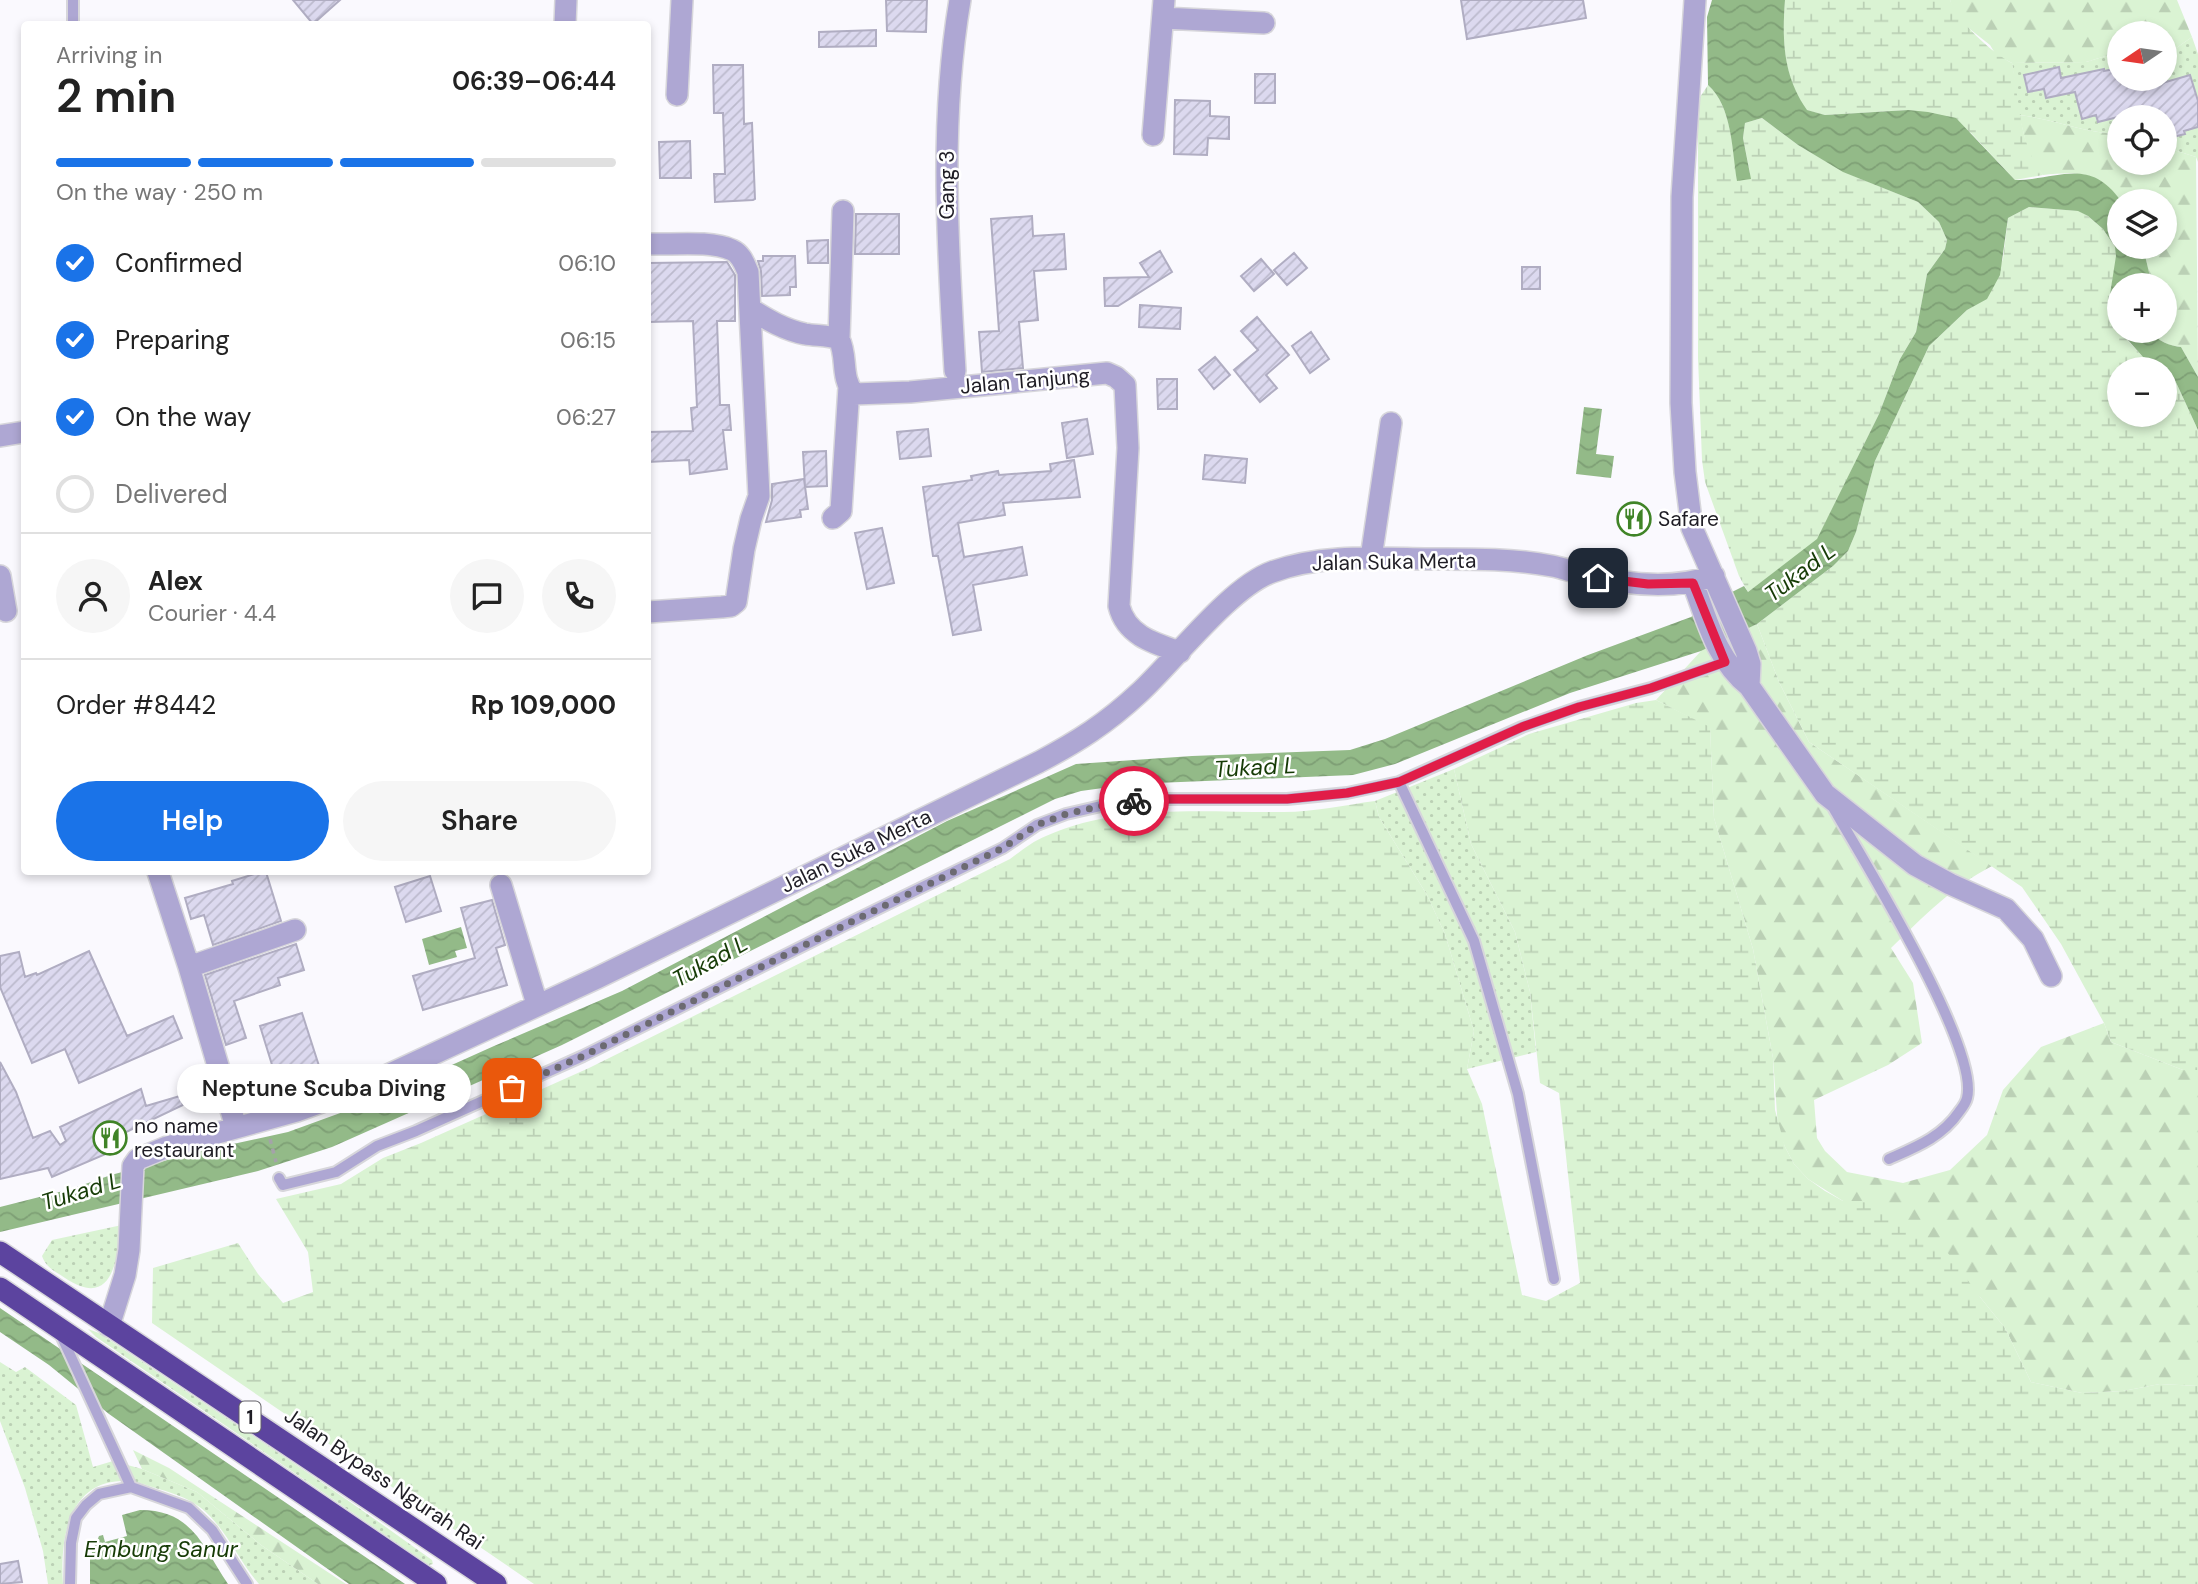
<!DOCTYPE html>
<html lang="en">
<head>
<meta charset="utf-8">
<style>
  :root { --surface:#fff; --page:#f6f6f6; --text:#222; --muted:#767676; --line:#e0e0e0; --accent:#1a73e8 }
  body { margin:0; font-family:"DM Sans",sans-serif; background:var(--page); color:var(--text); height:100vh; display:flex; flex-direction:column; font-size:26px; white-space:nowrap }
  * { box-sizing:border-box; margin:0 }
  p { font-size:23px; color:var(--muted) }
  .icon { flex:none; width:38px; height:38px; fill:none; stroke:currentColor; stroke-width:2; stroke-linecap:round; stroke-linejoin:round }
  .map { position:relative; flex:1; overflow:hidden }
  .side { position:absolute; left:21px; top:21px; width:630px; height:854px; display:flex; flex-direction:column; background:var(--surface); border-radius:7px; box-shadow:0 4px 10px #0003 }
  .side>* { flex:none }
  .needle { width:46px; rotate:257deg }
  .buttons { position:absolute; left:2107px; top:21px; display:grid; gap:14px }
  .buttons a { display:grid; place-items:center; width:70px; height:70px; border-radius:50%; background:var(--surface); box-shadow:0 4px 10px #0003; font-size:35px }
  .pin { position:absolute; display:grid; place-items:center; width:60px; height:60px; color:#fff; margin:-30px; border-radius:14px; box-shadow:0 4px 10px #0006 }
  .courier { position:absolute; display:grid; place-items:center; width:70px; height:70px; margin:-35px; border:5px solid #e11d48; border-radius:50%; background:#fff; color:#222; box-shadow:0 2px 9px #0007 }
  .bubble { position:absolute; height:49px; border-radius:24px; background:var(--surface); box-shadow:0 4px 10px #0003; font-size:23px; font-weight:600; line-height:49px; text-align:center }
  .headline em { font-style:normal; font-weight:600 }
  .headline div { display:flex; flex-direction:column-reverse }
  .headline { display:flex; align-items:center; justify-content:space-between; height:119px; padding:0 35px }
  h1 { font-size:46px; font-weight:600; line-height:52px }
  .bar { display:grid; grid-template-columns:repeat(4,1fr); gap:10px 7px; align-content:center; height:84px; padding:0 35px }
  .bar i { height:9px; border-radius:5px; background:var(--line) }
  .bar .current { background:var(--accent) }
  .bar p { grid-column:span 4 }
  .line { display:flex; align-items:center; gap:18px; padding:0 35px; border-top:2px solid var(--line) }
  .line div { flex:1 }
  .round { display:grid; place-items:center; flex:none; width:74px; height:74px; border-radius:37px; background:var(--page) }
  ol { padding:0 35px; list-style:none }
  li { display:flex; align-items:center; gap:21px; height:77px }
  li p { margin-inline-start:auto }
  li .icon { padding:7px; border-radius:50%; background:var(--accent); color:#fff; stroke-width:4 }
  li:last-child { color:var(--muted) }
  li i { width:38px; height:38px; border:4px solid var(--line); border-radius:50% }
  .primary-button { display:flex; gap:14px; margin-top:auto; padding:14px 35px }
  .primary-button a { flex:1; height:80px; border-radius:42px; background:var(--accent); color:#fff; font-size:28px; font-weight:600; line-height:80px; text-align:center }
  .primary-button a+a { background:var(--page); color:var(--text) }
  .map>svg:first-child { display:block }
</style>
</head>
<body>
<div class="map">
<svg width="2198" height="1584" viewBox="0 0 2198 1584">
  <defs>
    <pattern id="green-dots" width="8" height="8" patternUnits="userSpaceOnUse" patternTransform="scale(1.75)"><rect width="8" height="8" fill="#daf3d3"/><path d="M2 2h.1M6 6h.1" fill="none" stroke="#bbd0b5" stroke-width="1.8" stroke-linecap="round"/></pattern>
    <pattern id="forest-firs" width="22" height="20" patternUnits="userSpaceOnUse" patternTransform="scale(1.75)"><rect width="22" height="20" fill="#daf3d3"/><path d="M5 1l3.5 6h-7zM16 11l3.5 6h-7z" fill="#bbd0b5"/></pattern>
    <pattern id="wetland-marsh" width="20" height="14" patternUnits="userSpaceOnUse" patternTransform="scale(1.75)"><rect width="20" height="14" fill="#daf3d3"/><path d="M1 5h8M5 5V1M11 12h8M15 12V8" fill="none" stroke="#bbd0b5"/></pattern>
    <pattern id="water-waves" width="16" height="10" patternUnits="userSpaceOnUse" patternTransform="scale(1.75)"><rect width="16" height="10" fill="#93ba88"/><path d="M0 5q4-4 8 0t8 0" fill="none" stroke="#7e9f75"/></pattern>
    <pattern id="building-hatch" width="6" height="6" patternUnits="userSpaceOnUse" patternTransform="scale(1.75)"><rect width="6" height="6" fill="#dcd9ef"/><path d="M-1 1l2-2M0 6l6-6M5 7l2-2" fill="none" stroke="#bcbacd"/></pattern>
  </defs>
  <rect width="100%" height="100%" fill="#faf9fe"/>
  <path fill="url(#green-dots)" d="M2192,37l6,17v108l-2,-5 -22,-7 -9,-6v-27h-46v17c-35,-1 -65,-15 -100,-19l-7,-52 74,-1 33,-10v27h46v-23z
    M1454,769l17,75 44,88 15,60 6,60 -69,17 7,-38 -29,-97 -18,-39 -48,-78 -4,-16z
    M122,1225c-5,34 -9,85 -57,53 -10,-7 -19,-10 -23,-22l10,-16z
    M88,1329l11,4c112,75 224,148 333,227l1,4 -4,1 -333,-228z
    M0,1362l16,10 9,-5 51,38 17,62 20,-6 29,8 55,23 64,53 57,39h-59c-21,-24 -33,-56 -58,-76 -14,-11 -32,-16 -49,-21 -10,-3 -21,-7 -31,-6 -54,2 -61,61 -58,103h-15l-5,-33 -18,-63 -25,-67z"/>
  <path fill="url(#forest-firs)" d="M1950,0h227l15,37 -27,19v-23h-46v19l-33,10 -74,1 -16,-8 -6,-10 -24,-19 -13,-16z
    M2019,115c35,4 65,18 100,19v29h46v-19l9,6 22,7 2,220 -17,-30c-10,-1 -25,-6 -29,-16h13v-46h-13l-9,-38h22v-46h-44c-22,-30 -43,-30 -78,-26l-13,-16z
    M1757,624l22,58 30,60 183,124c-39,20 -69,51 -101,82l22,35 9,60 -34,22 -74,35 3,38 8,13 22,21 56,11 47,-13 37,-35 16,-45 38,-43 63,-24 7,19 72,28h15v316l-38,-2 -37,7 -41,2 -51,-11 -26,-54 -25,-31 -117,-96h-20l-35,-22 -14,-15 -9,-17 -7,-19 -5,-70 -20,-109 -39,-131 -4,-90 -54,-28 45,-49z
    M133,1450l36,18 177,116h-28l-57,-39 -64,-53 -55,-23z"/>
  <path fill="url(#wetland-marsh)" fill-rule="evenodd" d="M1785,0h165c8,22 42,53 62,63 8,39 6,79 31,112l-28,5 -44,-47 -63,-23 -83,5 -19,-5c-23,-34 -24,-70 -21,-110z
    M1708,85c24,21 24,65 30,96l12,-8 -7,-35 2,-15 17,-5 36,27 46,27 74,30 21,20 8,18 -2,9 -18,25 -11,58 -16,27 -21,55 -62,126 -69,52 -9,-16 -34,-94 -3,-22 -4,-102v-258z
    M2029,207l50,4 9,5 15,13 12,18 2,9 -7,38 9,37 24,26 18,7 7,6 6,8 24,52v640h-15l-72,-28 -7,-19 -43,-79 -39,-57 -213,-145 -30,-60 -22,-58 76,-58 15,-15 8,-19 19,-71 54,-115 38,-36 20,-12 16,-39 5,-41zM2119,369h46v46h-46z
    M1656,700l54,27 4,91 39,131 20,109 2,52 10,37 9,17 14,15 17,12 18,10h20l82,48 35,48 25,31 26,54 51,11 41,-2 37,-7 38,2v198h-1664l-382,-261 1,-55 85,-25 20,31 25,29 30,-11 -5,-40 -32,-53 65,-15 42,-26 38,-15 168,-75 421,-209c11,-8 23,-18 36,-23 75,-33 158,-23 238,-24 30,0 61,-7 91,-11l4,16 48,78 18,39 29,97 -7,38 15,35 40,191 24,6 34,-18 -21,-190 -19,-10 -10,-91 -15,-60 -44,-88 -17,-75 75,-35 107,-31z"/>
  <path fill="url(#water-waves)" d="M1712,0h73c-3,40 -2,76 22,110l18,5 83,-5 20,2 28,6 59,62c44,0 74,-24 106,21h-2v46h24l9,38h-33v43l-9,-34 6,-38 -1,-9 -12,-18 -15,-13 -10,-5 -49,-4 -21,11 -8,57 -13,24 -20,11 -38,36 -54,115 -19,71 -8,19 -15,15 -76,58 -56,27 -131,42 -175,71 -42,11 -221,9 -51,7 -26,8 -493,246 -230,102 -74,24 -258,61v-25l71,-18 40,-14 90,-24 87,-19 77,-28 129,-58 128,-55 325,-170 129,-57 116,-8 158,-6 35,-11 203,-84 103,-38 21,-15 32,-16 4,6 69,-53 62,-125 21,-55 16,-27 11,-58 18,-25 2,-9 -8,-18 -21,-20 -75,-30 -45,-27 -36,-27 -17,5 -2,15 8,41 -14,2c-5,-31 -5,-75 -29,-96l-1,-68z
    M2120,331h32c4,10 19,15 29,16l17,30v53l-24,-52 -6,-8 -7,-6 -18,-7z
    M1584,407l18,2 -6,45 18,2 -3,22 -35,-4z
    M461,927l6,21 -12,3 2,6 -28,8 -7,-26z
    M0,1308l405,276h-56l-240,-170 -60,-49 -49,-33z
    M140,1510c53,0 63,37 88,74h-138v-27l9,-21 4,-1 2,7 22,-6 -5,-21z"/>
  <path fill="url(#building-hatch)" stroke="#b0adc2" stroke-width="2" d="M293,0h47l-27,24z
    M886,0h41l-1,32 -39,-1z
    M1461,0h122l3,18 -119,21z
    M876,30v16l-57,1v-15z
    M713,65h30l1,59 8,-1 3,76 -2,1 -38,2 -1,-28h11l-2,-61h-9z
    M2059,67l2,11 43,-9v2l15,-3v11h32l1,7 38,-11 8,26v26l-14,4 1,3 -20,5v-22h-17l-2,-7 -48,12 -2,-7 -14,4 -7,-27 -29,6 -2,-9 -16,3 -4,-17z
    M1255,74h20v29h-20z
    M1175,100l35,1v15l19,1v22l-21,-1 -1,17 -33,-1z
    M690,141l1,37h-31l-1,-36z
    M856,214h43v40h-44z
    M1032,216l1,20 31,-2 2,35 -32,2 4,49 -19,2 4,46 -41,4 -3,-40 20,-1 -8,-112z
    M828,240v23h-20l-1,-22z
    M1160,251l12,21 -54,34h-13l-1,-28 45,-1 -9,-14z
    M1294,253l13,15 -20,17 -13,-15z
    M763,256h32l1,31h-6v8l-28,1 -1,-25 -3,-10h5z
    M1261,259l13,15 -20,17 -13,-15z
    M727,262l8,13v46h-18l3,84h9l2,25h-8l4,39 -37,5 -1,-14 -41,2v-30l45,-1 -2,-23 6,-1 -4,-86 -45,1v-59z
    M1522,267h18v22h-18z
    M1140,305l41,3 -1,21 -41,-2z
    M1257,317l32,38 -23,20 11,13 -17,14 -26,-32 24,-20 -17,-19z
    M1311,332l18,27 -19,14 -18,-27z
    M1215,357l15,18 -16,14 -15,-19z
    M1157,379h20v30h-19z
    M1087,419l6,35 -26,4 -5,-35z
    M928,429l3,27 -31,3 -3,-27z
    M826,451l1,35 -22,1 -2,-35z
    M1205,455l42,4 -2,24 -42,-4z
    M1074,460l6,37 -77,6 2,12 -47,8 6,34 58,-10 5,28 -54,10 8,45 -28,5 -15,-79h-5l-10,-69 49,-7 -1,-4 27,-5 1,4 52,-4 -1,-7z
    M804,479l4,30 -8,1 1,7 -35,5 6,-22v-16z
    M882,528l12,55 -27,6 -12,-56z
    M261,872h5l15,49 -68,24 -9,-30 -13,4 -6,-21 48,-14 -1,-3z
    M430,876l11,35 -35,11 -11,-35z
    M492,900l13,45 -9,3 11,37 -84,25 -10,-34 62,-18 -14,-50z
    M296,944l8,26 -26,8 2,7 -46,16 12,37 -20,7 -21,-70z
    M89,951l38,85 46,-20 9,22 -103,45 -14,-34 -33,14 -32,-76v-31l19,-4 6,25 11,-4 1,2z
    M302,1013l18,56 -43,12 -17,-55z
    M0,1062l16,30 17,46 17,-7 10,14 6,-4 -6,-14 81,-38 5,17 34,-10 3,9 -80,38 5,10 -56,24 -4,-9 -48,11z
    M267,1071l7,26 -18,5 -8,-25z
    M18,1561l4,21 -22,2v-20z"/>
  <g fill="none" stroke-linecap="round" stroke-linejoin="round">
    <defs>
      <path id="lane" d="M73,0v24
        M1399,782l75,159 44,153 36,185
        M1834,809c29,51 146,239 133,289 -1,5 -5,10 -8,14 -17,25 -43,35 -70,47
        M279,1178l4,7 53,-13 41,-26 39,-15 167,-75 276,-138 144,-70 34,-23 29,-11 48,-11 50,-4h123l60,-6 52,-11 123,-55 57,-20 72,-19 74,-26
        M60,1333l71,154
        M70,1584l1,-41 5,-25 10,-13 13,-11 32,-7 58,21 23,22 35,54"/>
      <path id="street" d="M1695,0l-13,197 -1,206 4,69 7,56 54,123 4,13 -1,22
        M1163,18l101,5
        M565,24l1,-24
        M677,95l5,-95
        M1153,135l11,-135
        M648,244c23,1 63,-4 84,6 9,4 12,13 16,22l11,224 -8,23 -7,30 -8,53 -5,4 -9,1 -74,5
        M752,310c16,10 33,20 53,24 12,2 23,1 34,5 9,18 1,38 15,55l56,-2 197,-19 9,4 9,8 3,63 -9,158c7,29 34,37 61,46
        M839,339l4,-128
        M955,371c-7,-124 -16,-248 5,-371
        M0,436l24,-4
        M833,518l8,-7 8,-124
        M1371,558l20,-135
        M0,576l6,35
        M1693,583c14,37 24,78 56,103l76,108 90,71 35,19 56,25 27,30 18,37
        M158,872l31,95 47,160
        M501,885l36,119
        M189,967l106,-37
        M109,1326l16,-51 4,-25 4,-84 5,-7 29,-12 130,-36 63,-23 237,-110 442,-216c38,-20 68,-39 100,-69 35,-32 91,-106 133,-121 49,-18 102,-14 153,-13 42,0 85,-1 127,7 11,2 21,6 31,8 43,11 89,16 131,2"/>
      <path id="highway" d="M0,1252l496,332
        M0,1288l436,296"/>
    </defs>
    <use href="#lane" stroke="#d7d6db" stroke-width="14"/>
    <use href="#street" stroke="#d7d6db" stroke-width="24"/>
    <use href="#highway" stroke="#d7d6db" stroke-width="24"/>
    <path stroke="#a4a3a9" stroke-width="3.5" stroke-dasharray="5 5" stroke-linecap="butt" d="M270,1139l6,23"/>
    <use href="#lane" stroke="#aea7d3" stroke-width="10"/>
    <use href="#street" stroke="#aea7d3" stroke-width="21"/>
    <use href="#highway" stroke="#5c449f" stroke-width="21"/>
  </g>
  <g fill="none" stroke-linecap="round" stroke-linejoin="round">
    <path stroke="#6c6a71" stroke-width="7" stroke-dasharray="0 12.6" d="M512,1088l71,-32 276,-138 144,-70 34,-23 29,-11 48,-11 20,-2"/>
    <path stroke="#e11d48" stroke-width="9" d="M1134,801l30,-2h123l60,-6 52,-11 123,-55 57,-20 72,-19 74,-26 -32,-79 -45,1 -50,-6"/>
  </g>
  <defs>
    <symbol id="restaurant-ring" viewBox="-11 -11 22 22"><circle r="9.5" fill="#fff" stroke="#408427" stroke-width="1.5"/><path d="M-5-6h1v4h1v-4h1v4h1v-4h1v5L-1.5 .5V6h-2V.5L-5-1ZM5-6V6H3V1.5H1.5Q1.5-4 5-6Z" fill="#408427"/></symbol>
  </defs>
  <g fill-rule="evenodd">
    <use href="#restaurant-ring" x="1615" y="500" width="38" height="38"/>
    <use href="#restaurant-ring" x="91" y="1119" width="38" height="38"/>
  </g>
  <g text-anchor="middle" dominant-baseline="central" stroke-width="5" stroke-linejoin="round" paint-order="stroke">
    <rect fill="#fff" stroke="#626166" stroke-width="2" x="239.5" y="1401.5" width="21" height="31" rx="5"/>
    <g font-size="19" font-weight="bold" fill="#1f1d25">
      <text x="250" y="1417">1</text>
    </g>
    <g font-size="21" fill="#1f1d25" stroke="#fff">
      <text transform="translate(947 185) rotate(-90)">Gang 3</text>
      <text transform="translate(1025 381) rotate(-5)">Jalan Tanjung</text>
      <text transform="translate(1394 562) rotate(-1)">Jalan Suka Merta</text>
      <text transform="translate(856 851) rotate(-26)">Jalan Suka Merta</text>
      <text transform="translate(384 1479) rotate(34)">Jalan Bypass Ngurah Rai</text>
    </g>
    <g font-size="21" fill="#1f1d25" stroke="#fff" text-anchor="start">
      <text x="1658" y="519">Safare</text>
      <text x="134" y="1126">no name<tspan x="134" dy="24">restaurant</tspan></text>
    </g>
    <g font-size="23" font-style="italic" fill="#163b06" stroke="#fff">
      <text transform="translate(1800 572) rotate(-37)">Tukad L</text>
      <text transform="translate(1255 767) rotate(-3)">Tukad L</text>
      <text transform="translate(710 961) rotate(-29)">Tukad L</text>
      <text transform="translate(81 1191) rotate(-17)">Tukad L</text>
      <text x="161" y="1549">Embung Sanur</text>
    </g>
  </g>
</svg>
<div class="buttons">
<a><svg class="needle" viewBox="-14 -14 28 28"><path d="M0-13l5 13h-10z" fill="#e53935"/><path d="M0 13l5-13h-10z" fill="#767676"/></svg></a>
<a><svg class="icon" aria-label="locate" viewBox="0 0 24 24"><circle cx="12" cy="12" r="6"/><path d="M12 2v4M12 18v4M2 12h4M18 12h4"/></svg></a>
<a><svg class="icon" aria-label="layers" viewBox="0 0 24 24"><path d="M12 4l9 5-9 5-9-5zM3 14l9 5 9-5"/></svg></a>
<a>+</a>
<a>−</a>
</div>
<div class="pin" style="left:512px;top:1088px;background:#ea580c"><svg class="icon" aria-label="bag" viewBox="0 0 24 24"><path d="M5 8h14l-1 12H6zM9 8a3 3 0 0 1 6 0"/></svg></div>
<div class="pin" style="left:1598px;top:578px;background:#1f2937"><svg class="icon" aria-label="home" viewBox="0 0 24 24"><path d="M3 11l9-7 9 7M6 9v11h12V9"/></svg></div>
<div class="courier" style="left:1134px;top:801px"><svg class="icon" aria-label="bike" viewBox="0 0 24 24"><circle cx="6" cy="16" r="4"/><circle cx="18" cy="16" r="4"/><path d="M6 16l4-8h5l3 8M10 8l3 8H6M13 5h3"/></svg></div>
<div class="bubble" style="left:177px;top:1064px;width:294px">Neptune Scuba Diving</div>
<section class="side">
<div class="headline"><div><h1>2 min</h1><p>Arriving in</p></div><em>06:39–06:44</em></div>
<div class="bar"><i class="current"></i><i class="current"></i><i class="current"></i><i></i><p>On the way · 250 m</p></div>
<ol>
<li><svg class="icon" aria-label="check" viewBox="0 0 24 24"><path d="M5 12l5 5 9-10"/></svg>Confirmed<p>06:10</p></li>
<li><svg class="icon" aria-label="check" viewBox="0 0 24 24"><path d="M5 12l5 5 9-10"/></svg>Preparing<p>06:15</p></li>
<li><svg class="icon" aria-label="check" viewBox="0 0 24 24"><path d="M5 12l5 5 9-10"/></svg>On the way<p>06:27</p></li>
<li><i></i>Delivered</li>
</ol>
<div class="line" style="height:126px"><a class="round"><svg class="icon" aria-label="person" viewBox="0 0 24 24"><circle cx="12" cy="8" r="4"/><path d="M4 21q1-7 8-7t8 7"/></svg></a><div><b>Alex</b><p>Courier · 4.4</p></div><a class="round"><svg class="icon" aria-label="chat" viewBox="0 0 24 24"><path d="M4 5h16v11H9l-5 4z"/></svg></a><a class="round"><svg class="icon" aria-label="phone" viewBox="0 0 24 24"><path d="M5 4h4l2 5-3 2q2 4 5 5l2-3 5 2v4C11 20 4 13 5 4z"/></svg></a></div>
<div class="line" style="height:91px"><div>Order #8442</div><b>Rp 109,000</b></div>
<div class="primary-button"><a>Help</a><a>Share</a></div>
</section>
</div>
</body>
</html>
